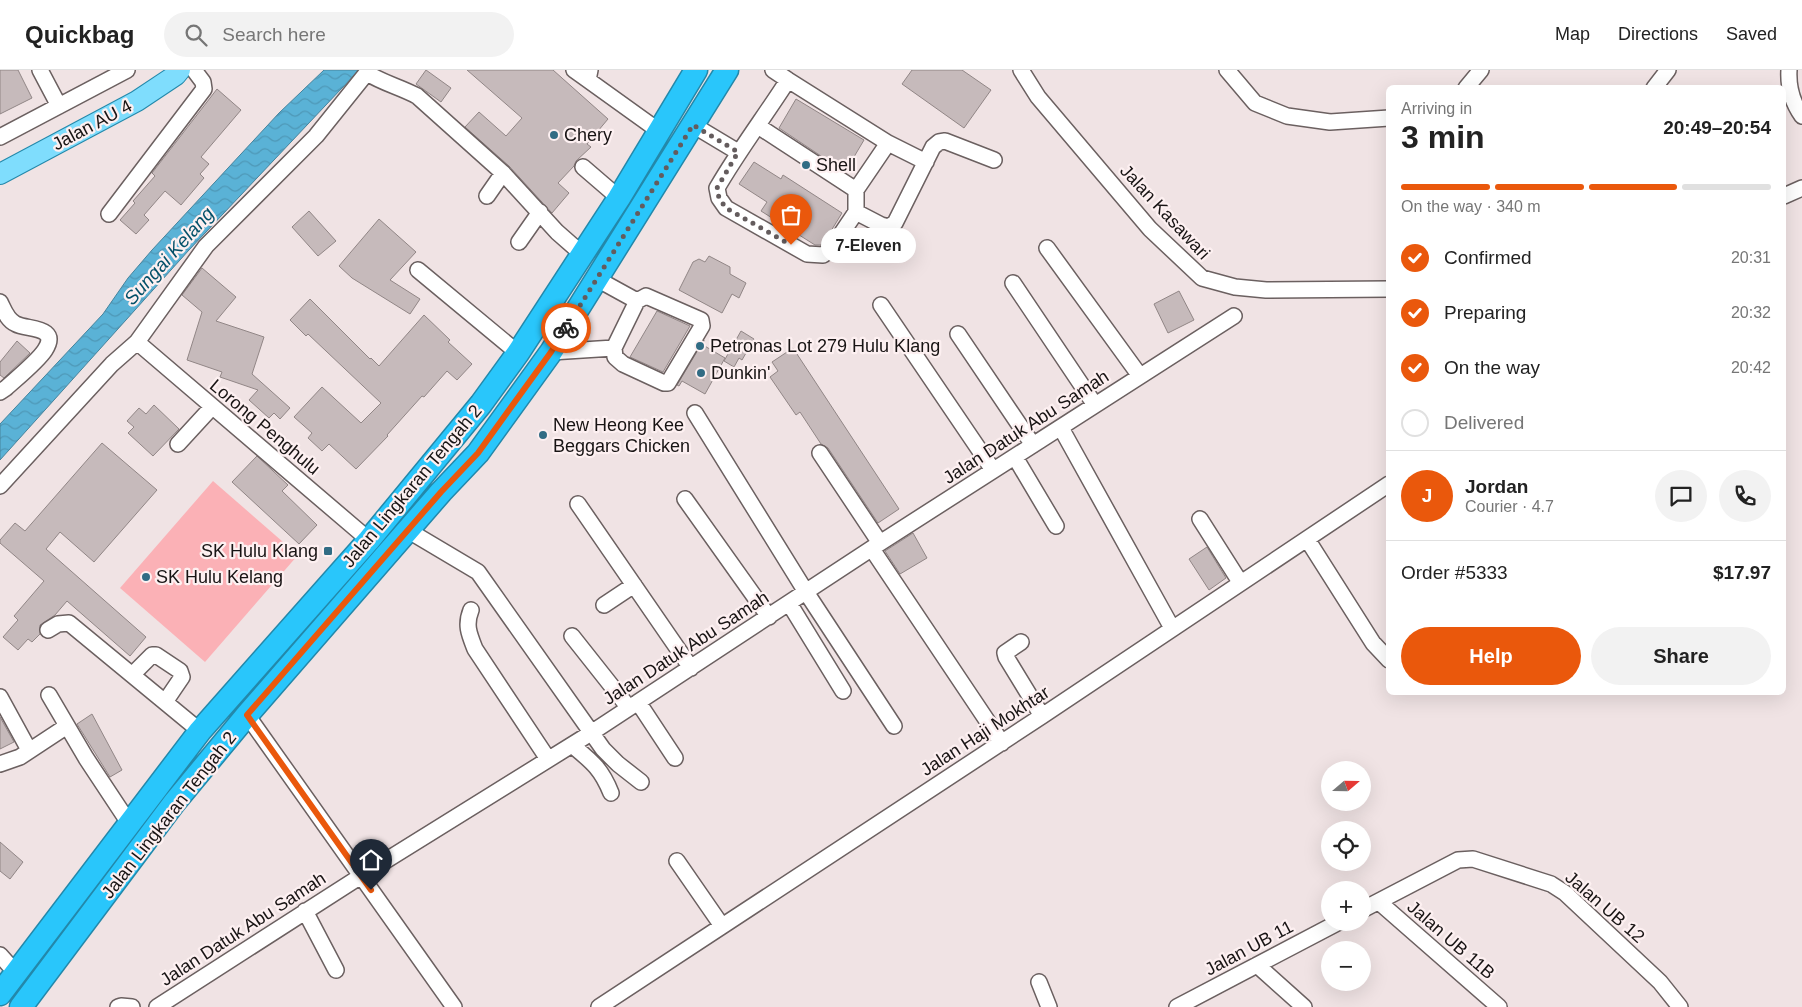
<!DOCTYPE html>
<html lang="en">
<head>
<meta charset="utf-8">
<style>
  :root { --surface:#fff; --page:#f2f2f2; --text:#222; --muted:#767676; --line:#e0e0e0; --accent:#ea580c }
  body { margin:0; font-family:Arial,sans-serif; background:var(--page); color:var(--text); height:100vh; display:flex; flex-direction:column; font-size:19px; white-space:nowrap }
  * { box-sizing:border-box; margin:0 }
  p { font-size:16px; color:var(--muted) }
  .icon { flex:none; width:28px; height:28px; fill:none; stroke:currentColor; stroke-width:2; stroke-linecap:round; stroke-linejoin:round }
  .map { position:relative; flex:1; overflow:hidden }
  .side { position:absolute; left:1386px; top:15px; width:400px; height:610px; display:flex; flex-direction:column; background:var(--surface); border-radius:8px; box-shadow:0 5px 20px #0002 }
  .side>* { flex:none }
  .needle { width:32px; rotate:70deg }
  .controls { position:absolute; left:1321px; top:691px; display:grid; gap:10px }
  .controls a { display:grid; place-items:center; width:50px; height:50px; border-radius:50%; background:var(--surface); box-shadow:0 5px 20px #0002; font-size:25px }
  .pin { position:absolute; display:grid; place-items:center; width:42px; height:42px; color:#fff; margin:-51px -21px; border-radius:50% 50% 50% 0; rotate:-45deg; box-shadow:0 0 5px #0007 }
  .pin .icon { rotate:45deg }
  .courier { position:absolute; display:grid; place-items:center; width:50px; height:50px; margin:-25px; border:4px solid #ea580c; border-radius:50%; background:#fff; color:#222; box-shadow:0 1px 6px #0007 }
  .bubble { position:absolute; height:35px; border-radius:18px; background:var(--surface); box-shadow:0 5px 20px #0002; font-size:16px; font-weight:600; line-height:35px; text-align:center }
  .summary em { font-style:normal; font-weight:600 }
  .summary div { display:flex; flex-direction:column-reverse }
  .summary { display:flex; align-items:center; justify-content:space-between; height:85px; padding:0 15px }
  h1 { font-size:32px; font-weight:600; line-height:38px }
  .bar { display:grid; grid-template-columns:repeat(4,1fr); gap:8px 5px; align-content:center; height:60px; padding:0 15px }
  .bar i { height:6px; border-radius:4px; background:var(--line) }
  .bar .current { background:var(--accent) }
  .bar p { grid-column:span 4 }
  .line { display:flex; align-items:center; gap:12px; padding:0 15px; border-top:1px solid var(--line) }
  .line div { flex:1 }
  .round { display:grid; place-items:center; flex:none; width:52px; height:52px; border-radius:26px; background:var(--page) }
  ol { padding:0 15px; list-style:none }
  li { display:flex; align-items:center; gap:15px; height:55px }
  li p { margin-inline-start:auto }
  li .icon { padding:5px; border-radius:50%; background:var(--accent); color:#fff; stroke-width:4 }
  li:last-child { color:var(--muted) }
  li i { width:28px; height:28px; border:2px solid var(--line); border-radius:50% }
  .action { display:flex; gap:10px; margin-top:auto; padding:10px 15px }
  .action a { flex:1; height:58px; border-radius:30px; background:var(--accent); color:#fff; font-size:20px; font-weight:600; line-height:58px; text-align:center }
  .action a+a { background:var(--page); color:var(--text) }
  header { display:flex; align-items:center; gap:30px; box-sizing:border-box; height:70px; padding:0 25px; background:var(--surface); border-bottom:1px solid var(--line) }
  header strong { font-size:24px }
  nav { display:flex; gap:28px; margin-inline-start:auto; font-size:18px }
  .search { width:350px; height:45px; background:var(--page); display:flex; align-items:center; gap:12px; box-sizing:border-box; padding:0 18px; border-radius:28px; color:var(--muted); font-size:19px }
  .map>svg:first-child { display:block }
</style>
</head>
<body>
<header>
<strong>Quickbag</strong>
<div class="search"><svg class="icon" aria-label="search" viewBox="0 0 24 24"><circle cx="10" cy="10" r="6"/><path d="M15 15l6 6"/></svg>Search here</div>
<nav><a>Map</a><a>Directions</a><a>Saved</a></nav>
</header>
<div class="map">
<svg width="1802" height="937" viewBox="0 0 1802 937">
  <defs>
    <pattern id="water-waves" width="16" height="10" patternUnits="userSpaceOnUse" patternTransform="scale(1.25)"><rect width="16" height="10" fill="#5ab2d6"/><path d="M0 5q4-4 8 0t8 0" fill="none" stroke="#4e98b7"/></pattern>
  </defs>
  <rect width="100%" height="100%" fill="#f0e3e4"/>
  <path fill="#fbb1b6" d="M213,411l85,74 -93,107 -85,-74z"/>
  <path fill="url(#water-waves)" stroke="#46839c" d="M324,0h35l-170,180 -189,210v-36l103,-110 25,-36 24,-28 127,-137z"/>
  <path fill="#c6babb" stroke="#918686" d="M0,0h18l14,28 -32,16z
    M426,0l25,18 -10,14 -25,-18z
    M467,0h86l55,49 -21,25 4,3 -15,14 -2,5 -16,17 11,10 -17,20 -43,-47 -44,-39 14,-15 27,24 16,-18z
    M912,0h50l29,20 -27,38 -62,-44z
    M217,19l24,21 -40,47 8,7 -9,10 4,4 -23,27 -16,-14 -21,24 5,5 -13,14 -16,-14 15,-17 -2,-2 22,-25 -3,-3z
    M796,29l68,41 -19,32 -66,-44z
    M754,92l27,17 2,-4 59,38 -19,31 -3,1h-5l-54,-34 6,-9 -28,-18z
    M309,141l27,30 -18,15 -26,-29z
    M379,149l37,33 -26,28 30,19 -10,15 -58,-36 -13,-12z
    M709,186l21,11v7l16,9 -7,15 -7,-4 -10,19 -43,-23 14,-28 6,-3 6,3z
    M202,198l34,29 -20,24 48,16 -12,37 38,34 -10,11 -6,-6 -5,5 -20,-18 9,-10 -38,-13 2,-5 -35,-12 15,-48 -20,-17z
    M1179,221l15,29 -26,13 -14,-29z
    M310,229l60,60 1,-1 8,8 45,-51 26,25 -2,2 24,22 -15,16 -10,-9 -23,26 -2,-1 -35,39 1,1 -32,33 -27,-25 -7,7 -14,-13 4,-5 -18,-16 28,-30 39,36 20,-20 -73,-69 -2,2 -16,-16z
    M657,241l33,15 -27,46 -33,-15z
    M741,261l13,8 -12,21 -3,-2 -5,9 -10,-6z
    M704,270l-1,5 22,13 -20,36 -23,-13 -3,5 -2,-1z
    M17,271l13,12 -26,25 -4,-3v-13z
    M793,278l106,161 -21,14 -50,-75 -7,-4 -21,-32 -4,3 -26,-38 8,-6 -6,-9z
    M154,335l25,24 -26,27 -25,-23 6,-6 -7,-6 12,-13 7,6z
    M102,373l55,47 -63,72 -34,-30 -14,17 100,88 -16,19 -63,-55 -12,14 -15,10v9l-8,8 -4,-3 -10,11 -15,-13 15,-17 -4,-4 30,-35 -44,-38v-3l15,-17 10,8z
    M257,386l31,29 -6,6 35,34 -18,19 -67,-62z
    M913,463l14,25 -27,16 -15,-23z
    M1207,477l19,31 -17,12 -20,-31z
    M92,644l30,56 -12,7 -33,-53z
    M0,647l14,25 -14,7z
    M0,772l23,20 -13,17 -10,-8z"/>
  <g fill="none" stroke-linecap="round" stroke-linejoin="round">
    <defs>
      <path id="minor" d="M40,0l19,36
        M574,0l14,10
        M590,0l-2,10 71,51
        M773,0l15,10 100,63 -32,47v22l-25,37 -8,6 -16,-1 -81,-46 -7,-10 -2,-10c22,-38 48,-72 71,-108
        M1021,0l17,27 112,132 52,49 33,9 31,3 123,-1
        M1227,0l28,33 32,13 43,6 59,-4
        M1789,0c-1,17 3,32 13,46
        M367,3c16,10 33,14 50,23l86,77 54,59 25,22
        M1466,18l15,-18
        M1654,18l14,-18
        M693,55l45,27
        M758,56l98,64
        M0,67l127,-67
        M888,73l38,19
        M583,97l36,31
        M487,126l16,-23
        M1784,126l18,-8
        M856,142l25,13 7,2 7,-4 38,-76 6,-5 6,-1 49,19
        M109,144l95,-125 -1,-7 -9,-12
        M519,172l21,-30
        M1047,178l93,128
        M418,200l100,83
        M1013,213l82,122
        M0,232c4,8 7,18 16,22 11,6 44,2 29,26 -7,11 -28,28 -39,38l-6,4
        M881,235l112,165
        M958,264l75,111
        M137,272l232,198
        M614,278l1,9 8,7 41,19h4l34,-57 -1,-6 -55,-24 -9,5
        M551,282l63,-4 23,-47 -40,-22
        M695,343l111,179 88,134
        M1061,358l111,200
        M178,374l34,-37
        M820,383l60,90
        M1015,387l41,69
        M0,416l112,-122 25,-22 69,-96 110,-110 53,-66
        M685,429l84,118
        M578,434l113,164
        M1200,449l40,63
        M409,461l69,41 125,177 15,15 23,18
        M1307,469l66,104 16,17
        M872,479l130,194
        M789,533l54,88
        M604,535l30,-20
        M471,540c-6,15 -2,24 4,39l73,110
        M48,560l10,-6 11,-1 131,108
        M572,566l57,72
        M1021,572l-16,11 1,4 36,59
        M132,605l20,-20h4l24,16 2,6 -17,25
        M49,625l37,63 43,65
        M0,627l29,53
        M638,632l37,56
        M247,645l207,292
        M572,675c19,16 29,23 39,48
        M0,694l20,-7 47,-31
        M677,791l45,65
        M1379,832l120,105
        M1362,840l96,-50 15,-1 78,25 14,9 95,89 20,25
        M305,841l31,59
        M0,885l16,18
        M1257,895l47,42
        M1039,912l10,25
        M118,937l3,-1 11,1
        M157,937l204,-131 230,-143 289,-190 354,-227
        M599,937l443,-291 347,-232
        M1177,937l162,-85"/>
      <path id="major" d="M0,104l137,-73 39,-26 4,-5"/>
      <path id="highway" d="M0,924l200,-263 169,-191 112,-136 37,-51 101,-155 77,-128
        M21,937l153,-204 73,-88 194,-223 37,-39 73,-101 176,-282"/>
    </defs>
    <use href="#minor" stroke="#6b6060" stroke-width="18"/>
    <use href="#major" stroke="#2388aa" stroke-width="22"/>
    <use href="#highway" stroke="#2388aa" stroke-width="25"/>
    <use href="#minor" stroke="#fff" stroke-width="15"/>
    <use href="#major" stroke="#7fddfd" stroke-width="20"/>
    <use href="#highway" stroke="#29c6fb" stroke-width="22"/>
  </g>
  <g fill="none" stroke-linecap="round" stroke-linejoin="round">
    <path stroke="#645c5d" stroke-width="5" stroke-dasharray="0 9" d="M566,258l127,-203 45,27 -21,36 2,10 7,10 65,37"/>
    <path stroke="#ea580c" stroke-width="6" d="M371,820l-124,-175 194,-223 37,-39 73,-101 15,-24"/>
  </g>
  <g fill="#316c84" stroke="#fdf0f1" stroke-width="2">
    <circle cx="554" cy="65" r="5"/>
    <circle cx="806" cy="95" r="5"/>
    <circle cx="700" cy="276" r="5"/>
    <circle cx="701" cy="303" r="5"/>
    <circle cx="543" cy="365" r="5"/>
    <rect x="323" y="476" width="10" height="10" rx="2.5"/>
    <circle cx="146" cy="507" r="5"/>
  </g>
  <g text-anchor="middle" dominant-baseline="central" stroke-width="4.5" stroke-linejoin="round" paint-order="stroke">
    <g font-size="18" fill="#181414" stroke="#fdf0f1">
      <text transform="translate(92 55) rotate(-28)">Jalan AU 4</text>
      <text transform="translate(1165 142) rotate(47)">Jalan Kasawari</text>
      <text transform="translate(265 357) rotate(40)">Lorong Penghulu</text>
      <text transform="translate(1026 357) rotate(-33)">Jalan Datuk Abu Samah</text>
      <text transform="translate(412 416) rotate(-50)">Jalan Lingkaran Tengah 2</text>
      <text transform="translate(686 578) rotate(-33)">Jalan Datuk Abu Samah</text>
      <text transform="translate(985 661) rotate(-33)">Jalan Haji Mokhtar</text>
      <text transform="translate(169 745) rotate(-52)">Jalan Lingkaran Tengah 2</text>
      <text transform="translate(1605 837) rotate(41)">Jalan UB 12</text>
      <text transform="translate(243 859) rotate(-33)">Jalan Datuk Abu Samah</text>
      <text transform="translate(1451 870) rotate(41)">Jalan UB 11B</text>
      <text transform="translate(1249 878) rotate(-28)">Jalan UB 11</text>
    </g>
    <g font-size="18" fill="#181414" stroke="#fdf0f1" text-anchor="start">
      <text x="564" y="65">Chery</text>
      <text x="816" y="95">Shell</text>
      <text x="710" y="276">Petronas Lot 279 Hulu Klang</text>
      <text x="711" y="303">Dunkin'</text>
      <text x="553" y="355">New Heong Kee<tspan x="553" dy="21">Beggars Chicken</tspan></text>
      <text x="318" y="481" text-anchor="end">SK Hulu Klang</text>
      <text x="156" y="507">SK Hulu Kelang</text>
    </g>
    <g font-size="19" font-style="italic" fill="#04516a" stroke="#fdf0f1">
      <text transform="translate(169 186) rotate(-48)">Sungai Kelang</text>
    </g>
  </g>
</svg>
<div class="controls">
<a><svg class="needle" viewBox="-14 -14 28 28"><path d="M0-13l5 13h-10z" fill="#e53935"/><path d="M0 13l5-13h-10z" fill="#767676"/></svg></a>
<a><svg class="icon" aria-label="locate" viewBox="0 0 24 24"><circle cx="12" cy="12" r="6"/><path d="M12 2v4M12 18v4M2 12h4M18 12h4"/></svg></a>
<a>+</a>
<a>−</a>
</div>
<div class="pin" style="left:791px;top:175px;background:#ea580c"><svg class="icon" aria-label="bag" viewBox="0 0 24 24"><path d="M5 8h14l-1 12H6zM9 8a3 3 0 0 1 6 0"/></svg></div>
<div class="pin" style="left:371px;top:820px;background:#1f2937"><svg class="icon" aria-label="home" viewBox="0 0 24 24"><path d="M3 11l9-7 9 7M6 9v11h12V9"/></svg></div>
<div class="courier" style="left:566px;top:258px"><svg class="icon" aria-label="bike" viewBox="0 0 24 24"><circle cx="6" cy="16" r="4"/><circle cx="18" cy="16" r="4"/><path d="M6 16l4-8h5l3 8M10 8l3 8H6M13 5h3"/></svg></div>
<div class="bubble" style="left:821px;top:158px;width:95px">7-Eleven</div>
<section class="side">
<div class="summary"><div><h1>3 min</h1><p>Arriving in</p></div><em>20:49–20:54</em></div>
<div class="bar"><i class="current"></i><i class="current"></i><i class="current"></i><i></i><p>On the way · 340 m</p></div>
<ol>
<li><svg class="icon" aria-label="check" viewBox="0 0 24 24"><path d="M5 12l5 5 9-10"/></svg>Confirmed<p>20:31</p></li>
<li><svg class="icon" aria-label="check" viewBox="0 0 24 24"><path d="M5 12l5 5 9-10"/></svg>Preparing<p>20:32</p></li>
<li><svg class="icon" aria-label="check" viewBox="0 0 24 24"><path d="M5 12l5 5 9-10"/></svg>On the way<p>20:42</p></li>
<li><i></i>Delivered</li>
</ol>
<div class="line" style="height:90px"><b class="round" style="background:var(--accent);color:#fff">J</b><div><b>Jordan</b><p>Courier · 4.7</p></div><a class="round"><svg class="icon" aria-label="chat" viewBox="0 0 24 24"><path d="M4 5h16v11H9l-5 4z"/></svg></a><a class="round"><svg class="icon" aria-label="phone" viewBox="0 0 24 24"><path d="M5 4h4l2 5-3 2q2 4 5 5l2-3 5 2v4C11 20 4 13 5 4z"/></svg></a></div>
<div class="line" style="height:65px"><div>Order #5333</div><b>$17.97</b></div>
<div class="action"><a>Help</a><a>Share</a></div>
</section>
</div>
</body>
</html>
